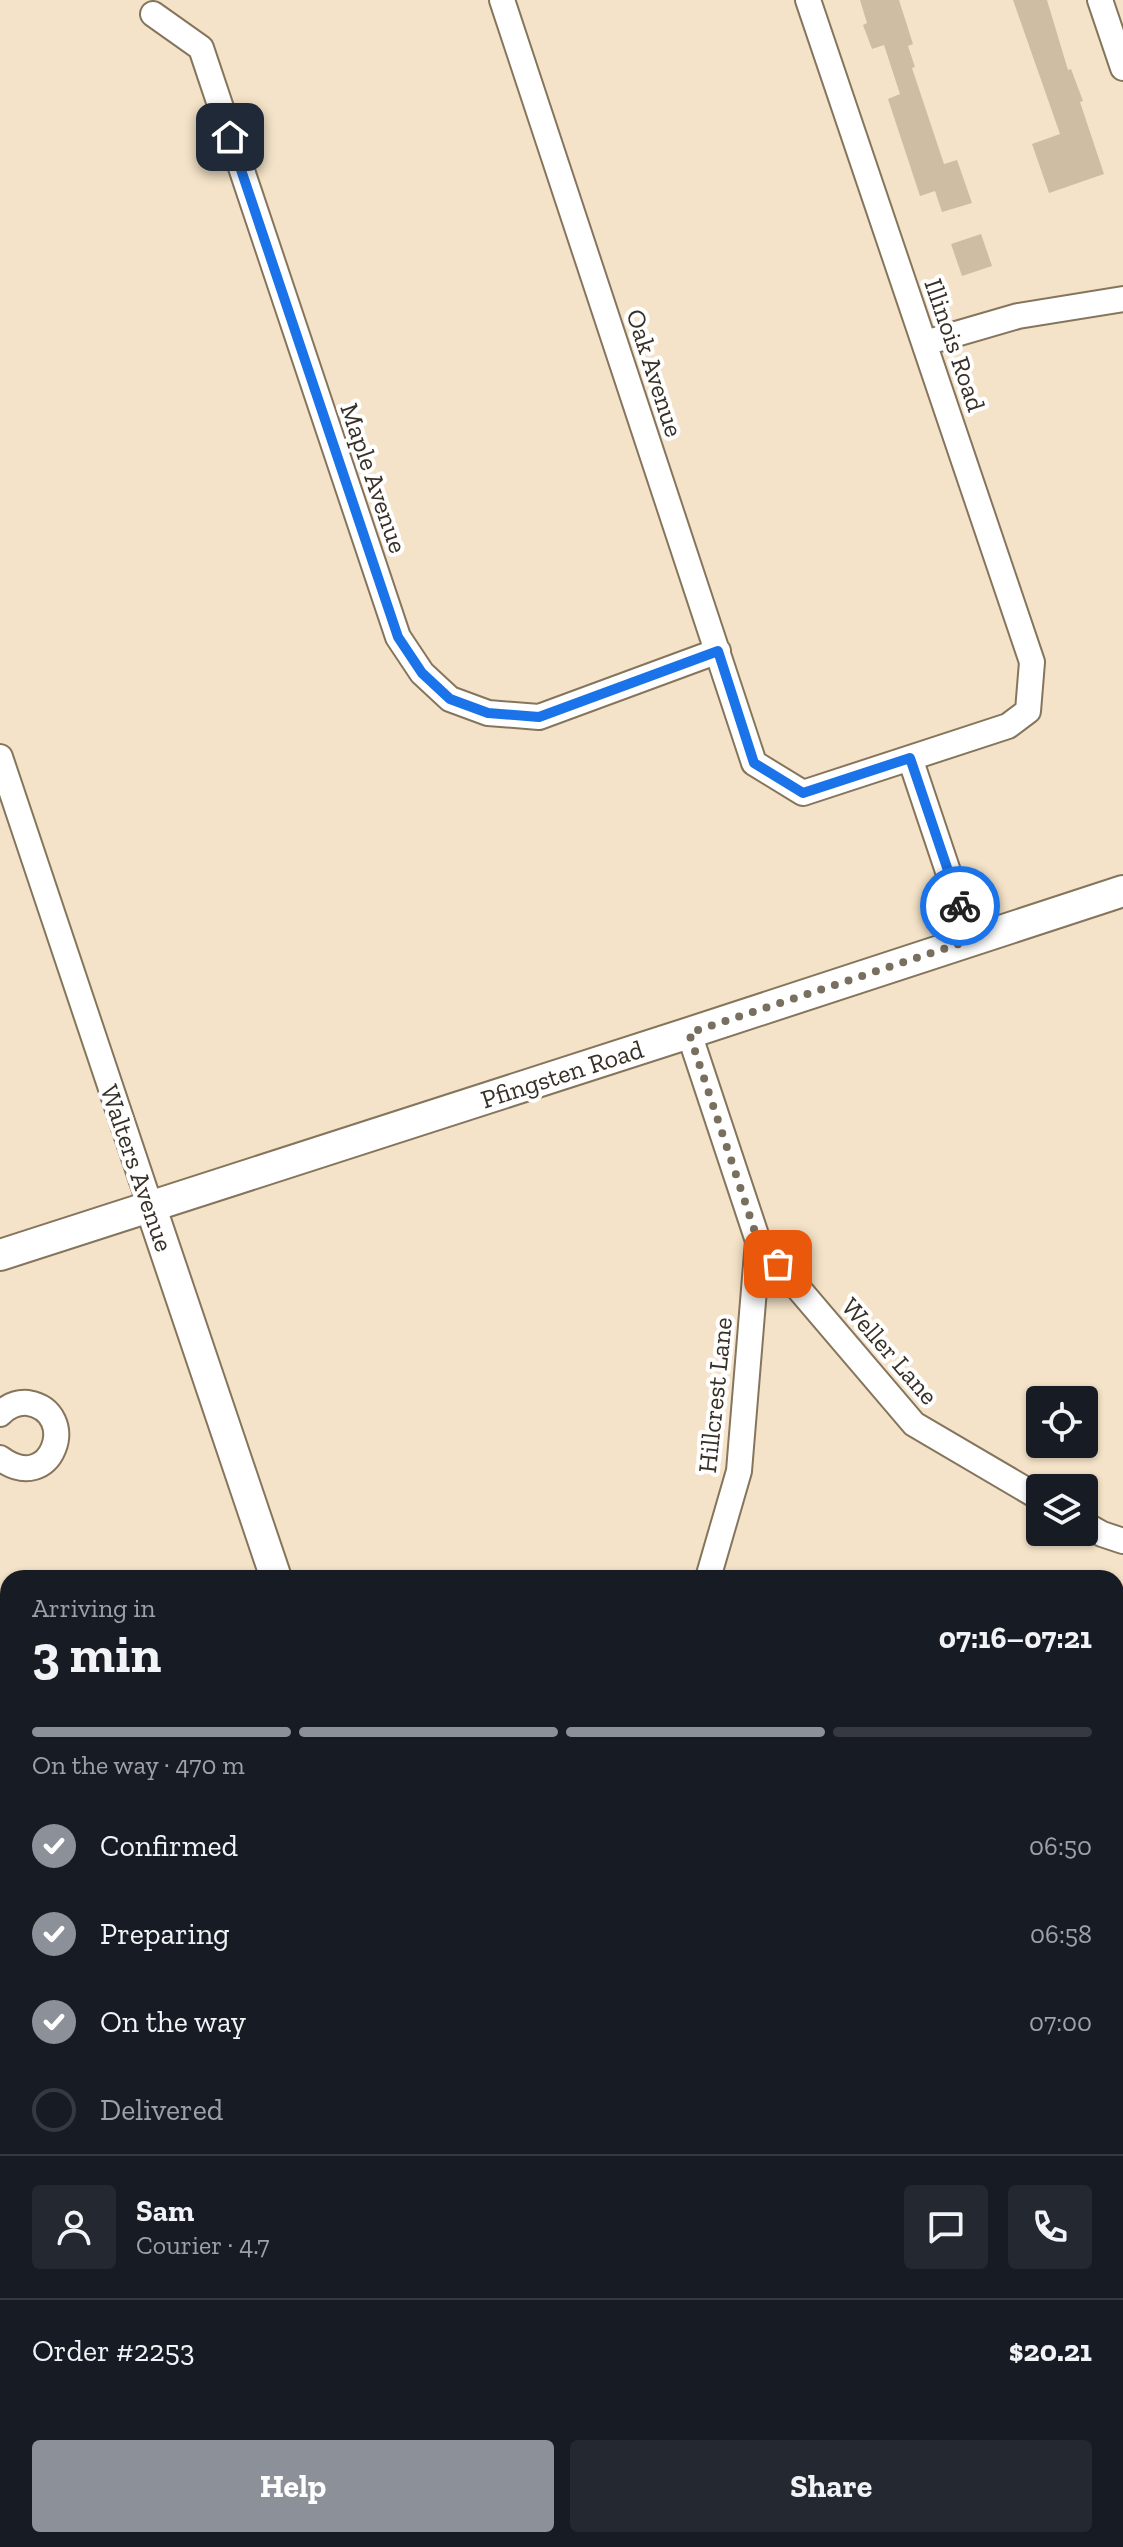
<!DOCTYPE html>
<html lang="en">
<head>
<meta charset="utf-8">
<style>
  :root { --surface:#171b24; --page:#242831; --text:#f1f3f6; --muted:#9ea1a6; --line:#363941; --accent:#8c9099 }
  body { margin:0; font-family:"Zilla Slab",serif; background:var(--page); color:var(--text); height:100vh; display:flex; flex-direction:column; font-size:30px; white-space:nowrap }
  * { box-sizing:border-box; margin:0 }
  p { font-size:26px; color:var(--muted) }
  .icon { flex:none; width:44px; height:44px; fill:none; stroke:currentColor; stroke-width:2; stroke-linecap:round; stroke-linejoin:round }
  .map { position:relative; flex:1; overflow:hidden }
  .drawer { position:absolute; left:0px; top:1570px; width:1124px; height:978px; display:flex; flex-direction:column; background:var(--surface); border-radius:24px 24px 0 0; box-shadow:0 2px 6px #0004 }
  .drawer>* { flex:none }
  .buttons { position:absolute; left:1026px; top:1386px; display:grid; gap:16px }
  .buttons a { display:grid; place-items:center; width:72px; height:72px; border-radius:8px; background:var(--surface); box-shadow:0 2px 6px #0004; font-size:40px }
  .pin { position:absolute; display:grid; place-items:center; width:68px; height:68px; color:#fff; margin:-34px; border-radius:16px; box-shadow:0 4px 12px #0006 }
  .courier { position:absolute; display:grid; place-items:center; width:80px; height:80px; margin:-40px; border:6px solid #1a73e8; border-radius:50%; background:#fff; color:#222; box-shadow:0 2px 10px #0007 }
  .headline em { font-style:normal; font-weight:700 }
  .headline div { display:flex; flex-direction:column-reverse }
  .headline { display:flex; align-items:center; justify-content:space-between; height:136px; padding:0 32px }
  h1 { font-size:52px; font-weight:700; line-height:60px }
  .bar { display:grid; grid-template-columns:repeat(4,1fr); gap:12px 8px; align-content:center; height:96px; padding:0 32px }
  .bar i { height:10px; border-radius:6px; background:var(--line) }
  .bar .active { background:var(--accent) }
  .bar p { grid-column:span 4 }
  .line { display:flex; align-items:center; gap:20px; padding:0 32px; border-top:2px solid var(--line) }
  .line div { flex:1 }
  .round { display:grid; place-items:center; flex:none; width:84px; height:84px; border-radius:8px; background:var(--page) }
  ol { padding:0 32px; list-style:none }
  li { display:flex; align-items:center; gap:24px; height:88px }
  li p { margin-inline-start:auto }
  li .icon { padding:8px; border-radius:50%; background:var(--accent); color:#fff; stroke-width:4 }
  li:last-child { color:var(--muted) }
  li i { width:44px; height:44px; border:4px solid var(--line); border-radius:50% }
  .action { display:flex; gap:16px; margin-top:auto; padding:16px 32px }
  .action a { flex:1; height:92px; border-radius:8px; background:var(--accent); color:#fff; font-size:32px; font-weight:700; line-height:92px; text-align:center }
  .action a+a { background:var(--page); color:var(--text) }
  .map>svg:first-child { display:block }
</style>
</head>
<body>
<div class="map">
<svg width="1123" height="2547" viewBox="0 0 1123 2547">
  <rect width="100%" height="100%" fill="#f4e3c8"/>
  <path fill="#cebda3" d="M860,0h39l14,44 -5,2 7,21 -3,1 32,96 13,-4 15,43 -30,9 -7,-21 -15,5 -32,-97 12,-5 -16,-49 -12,4 -9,-24 4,-2z
    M1013,0h34l21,70 3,-1 12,32 -3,1 24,72 -55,19 -17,-49 28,-10z
    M981,234l11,32 -30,10 -11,-32z"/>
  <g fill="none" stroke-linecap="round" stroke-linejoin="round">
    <defs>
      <path id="minor" d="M502,0l252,763 49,30 205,-67 20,-15 4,-49 -224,-662
        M1100,0l23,68
        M153,14l48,34 197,589 24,36 28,26 38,14 51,4 179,-66
        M925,343l93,-27 105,-17
        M0,757l150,448
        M910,758l61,182
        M689,1033l69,208 -19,230 -31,107
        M758,1241l156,183 126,74
        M0,1414c8,-8 17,-12 28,-11 53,9 24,94 -28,55
        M1084,1524l18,10 21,7
        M0,1737l8,-3
        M1116,1851l7,-3
        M0,2042l8,-7
        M0,2104l8,26
        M1116,2242l7,8
        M1116,2284l7,-9
        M419,2540l2,7
        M1104,2540l5,7
        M135,2547l9,-7
        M1052,2547l5,-7"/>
      <path id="major" d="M150,1205l126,373
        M0,1255l689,-222 434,-142
        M605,2540l2,7"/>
    </defs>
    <use href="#minor" stroke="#85755d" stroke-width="28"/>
    <use href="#major" stroke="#85755d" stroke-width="34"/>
    <use href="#minor" stroke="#fff" stroke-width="24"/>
    <use href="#major" stroke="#fff" stroke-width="30"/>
  </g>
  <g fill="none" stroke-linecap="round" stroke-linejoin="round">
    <path stroke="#796f5f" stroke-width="8" stroke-dasharray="0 14.4" d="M778,1264l-20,-23 -69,-208 282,-93 -11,-34"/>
    <path stroke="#1a73e8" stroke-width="10" d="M230,137l168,500 24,36 28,26 38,14 51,4 179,-66 36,112 49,30 107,-35 50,148"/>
  </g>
  <g text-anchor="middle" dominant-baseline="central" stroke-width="8" stroke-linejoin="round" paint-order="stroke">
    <g font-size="26" fill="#373026" stroke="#fff">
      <text transform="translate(955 345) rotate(71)">Illinois Road</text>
      <text transform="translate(655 373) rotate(72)">Oak Avenue</text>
      <text transform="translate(374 478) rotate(71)">Maple Avenue</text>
      <text transform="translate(562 1074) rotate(-18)">Pfingsten Road</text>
      <text transform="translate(137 1168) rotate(71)">Walters Avenue</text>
      <text transform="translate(890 1351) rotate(49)">Weller Lane</text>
      <text transform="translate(715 1395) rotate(-84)">Hillcrest Lane</text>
    </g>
  </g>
</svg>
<div class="buttons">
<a><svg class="icon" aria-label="locate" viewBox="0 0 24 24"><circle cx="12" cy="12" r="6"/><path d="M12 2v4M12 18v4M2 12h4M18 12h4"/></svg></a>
<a><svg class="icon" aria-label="layers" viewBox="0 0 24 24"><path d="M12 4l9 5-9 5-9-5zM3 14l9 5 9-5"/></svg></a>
</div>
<div class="pin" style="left:778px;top:1264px;background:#ea580c"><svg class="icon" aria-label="bag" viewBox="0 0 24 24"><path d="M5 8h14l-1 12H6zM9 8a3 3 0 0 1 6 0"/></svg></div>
<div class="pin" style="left:230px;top:137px;background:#1f2937"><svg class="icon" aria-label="home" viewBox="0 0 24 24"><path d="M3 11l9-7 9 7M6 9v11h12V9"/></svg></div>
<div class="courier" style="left:960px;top:906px"><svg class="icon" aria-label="bike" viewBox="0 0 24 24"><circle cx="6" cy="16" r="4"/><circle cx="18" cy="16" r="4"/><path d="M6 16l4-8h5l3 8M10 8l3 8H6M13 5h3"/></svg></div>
<section class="drawer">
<div class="headline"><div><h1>3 min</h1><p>Arriving in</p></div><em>07:16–07:21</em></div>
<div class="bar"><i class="active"></i><i class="active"></i><i class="active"></i><i></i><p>On the way · 470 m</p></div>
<ol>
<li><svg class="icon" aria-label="check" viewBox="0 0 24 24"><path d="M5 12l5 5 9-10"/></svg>Confirmed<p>06:50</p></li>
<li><svg class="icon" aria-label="check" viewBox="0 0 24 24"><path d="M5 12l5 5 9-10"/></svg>Preparing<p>06:58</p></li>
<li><svg class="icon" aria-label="check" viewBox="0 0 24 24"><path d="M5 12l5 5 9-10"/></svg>On the way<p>07:00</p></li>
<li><i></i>Delivered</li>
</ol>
<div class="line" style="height:144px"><a class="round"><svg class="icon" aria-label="person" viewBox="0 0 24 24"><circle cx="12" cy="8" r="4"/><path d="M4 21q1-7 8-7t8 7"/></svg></a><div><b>Sam</b><p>Courier · 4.7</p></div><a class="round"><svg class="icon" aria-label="chat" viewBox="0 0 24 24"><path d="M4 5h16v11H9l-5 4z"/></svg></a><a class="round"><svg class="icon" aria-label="phone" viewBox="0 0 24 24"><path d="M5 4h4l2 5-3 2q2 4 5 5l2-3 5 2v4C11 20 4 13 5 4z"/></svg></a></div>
<div class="line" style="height:104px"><div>Order #2253</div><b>$20.21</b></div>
<div class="action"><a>Help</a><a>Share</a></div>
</section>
</div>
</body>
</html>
